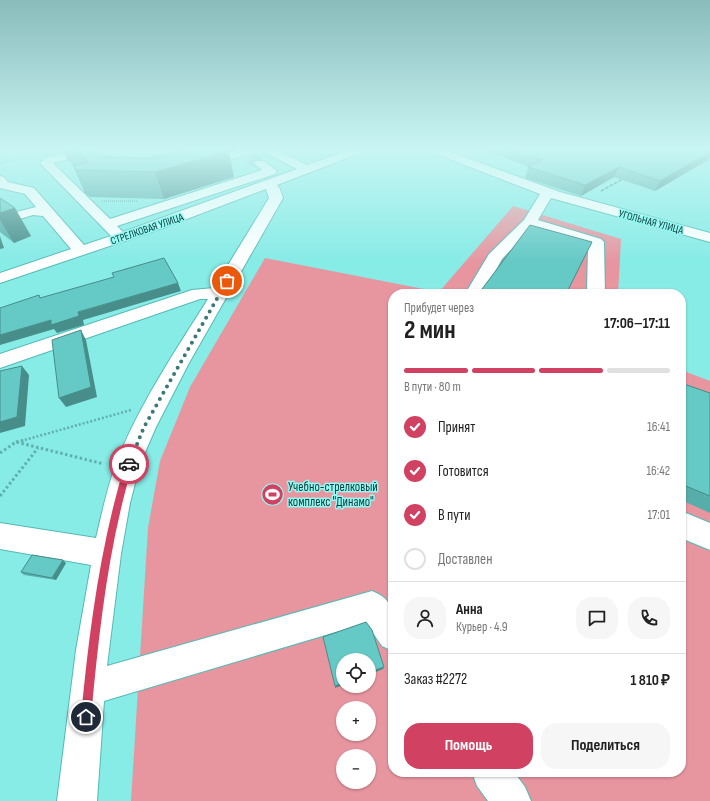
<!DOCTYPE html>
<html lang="ru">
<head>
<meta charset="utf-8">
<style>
  :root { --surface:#fff; --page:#f6f6f6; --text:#222; --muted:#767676; --line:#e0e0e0; --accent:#d14161 }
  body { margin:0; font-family:"Sofia Sans Condensed",sans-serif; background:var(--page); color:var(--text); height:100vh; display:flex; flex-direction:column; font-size:15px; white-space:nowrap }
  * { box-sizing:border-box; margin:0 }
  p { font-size:13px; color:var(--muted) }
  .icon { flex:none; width:22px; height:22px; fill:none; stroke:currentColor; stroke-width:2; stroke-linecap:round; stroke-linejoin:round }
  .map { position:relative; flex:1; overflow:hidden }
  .side { position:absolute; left:388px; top:289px; width:298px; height:488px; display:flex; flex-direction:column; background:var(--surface); border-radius:16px; box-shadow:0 1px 3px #0004 }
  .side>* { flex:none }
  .fabs { position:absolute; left:336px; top:653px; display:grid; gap:8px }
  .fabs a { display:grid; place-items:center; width:40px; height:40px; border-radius:50%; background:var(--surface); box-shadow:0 1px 3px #0004; font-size:20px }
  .pin { position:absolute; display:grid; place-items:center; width:34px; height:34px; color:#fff; margin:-17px; border:2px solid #fff; border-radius:50%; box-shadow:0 1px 4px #0007 }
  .courier { position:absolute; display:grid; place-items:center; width:40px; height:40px; margin:-20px; border:3px solid #d14161; border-radius:50%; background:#fff; color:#222; box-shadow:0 1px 5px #0007 }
  .overview em { font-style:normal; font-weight:700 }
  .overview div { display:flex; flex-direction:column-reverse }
  .overview { display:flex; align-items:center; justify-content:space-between; height:68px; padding:0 16px }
  h1 { font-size:26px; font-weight:700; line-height:30px }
  .bar { display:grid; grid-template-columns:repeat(4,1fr); gap:6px 4px; align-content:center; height:48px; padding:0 16px }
  .bar i { height:5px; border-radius:3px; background:var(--line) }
  .bar .selected { background:var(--accent) }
  .bar p { grid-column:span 4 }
  .line { display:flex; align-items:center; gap:10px; padding:0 16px; border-top:1px solid var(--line) }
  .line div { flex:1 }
  .round { display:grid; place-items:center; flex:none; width:42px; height:42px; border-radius:16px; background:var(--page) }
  ol { padding:0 16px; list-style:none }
  li { display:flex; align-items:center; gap:12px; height:44px }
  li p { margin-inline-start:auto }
  li .icon { padding:4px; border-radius:50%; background:var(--accent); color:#fff; stroke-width:4 }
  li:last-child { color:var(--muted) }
  li i { width:22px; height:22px; border:2px solid var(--line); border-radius:50% }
  .action { display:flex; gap:8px; margin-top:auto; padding:8px 16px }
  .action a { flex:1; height:46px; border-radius:16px; background:var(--accent); color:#fff; font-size:16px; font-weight:700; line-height:46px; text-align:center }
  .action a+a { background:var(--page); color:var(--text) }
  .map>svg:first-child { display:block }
</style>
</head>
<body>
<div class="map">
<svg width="710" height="801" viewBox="0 0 710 801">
  <rect width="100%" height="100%" fill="#87ebe6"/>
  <path fill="#e796a0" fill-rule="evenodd" d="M513,206l108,33 -3,55h-225v478h288v-402l29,11v420h-579l17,-273 12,-67 30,-74 75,-129 174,34zM343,660h26v26h-26zM343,708h26v26h-26zM343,756h26v26h-26z"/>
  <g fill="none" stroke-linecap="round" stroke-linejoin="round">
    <path stroke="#6fc8c4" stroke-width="12" stroke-dasharray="12 6" stroke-linecap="butt" d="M249,158l11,5"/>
    <defs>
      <path id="minor" d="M79,150h19l-2,2 -43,11 57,56 152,-49 -8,-7 2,-2h8l13,10 -2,3 -158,52 6,6 174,-63 -33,-17 -1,-2h13l31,15 42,-15h16l-2,2 -86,33 3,4 3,9 -94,165 -33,64 -16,37 -10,39 -9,51 -14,112 265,-75c29,11 21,34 21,60l-11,-5 -16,-23 -262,78 -7,100h-40l19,-151 15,-85 -91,-16v-26l96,15c6,-25 11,-50 20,-74 21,-56 60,-114 92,-165h-8l-200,69v-14l192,-64 22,-2 55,-90 -3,-9 -103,39 -163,55v-10l71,-24 -28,-33 -10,-1 -33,10v-9l36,-9 -11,-13 -25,-6v-12l4,1 4,5 26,6 50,57 27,-9 -71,-73 6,-5z
        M240,150h18l-2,2 -54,16 -6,-4 2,-2z
        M430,150h15l115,42 150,41v9l-159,-44 -13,22 63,19 3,3 1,52h-18l1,-49 -55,-18 -31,32 -19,35h-18l24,-40 35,-34 16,-26 -109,-42z
        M681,511l29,12v27l-29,-12z
        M472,772h42l11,15 6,14h-43l-11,-15z"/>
    </defs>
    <use href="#minor" stroke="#54b9b5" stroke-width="2"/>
    <path stroke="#60b1ad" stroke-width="1.5" stroke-dasharray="1 1" stroke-linecap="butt" d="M414,150l10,4
      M372,152l7,-2
      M0,164l14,-4
      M102,201h35"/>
    <path stroke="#60b1ad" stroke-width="2.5" stroke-dasharray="2 2" stroke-linecap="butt" d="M21,441l110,-31"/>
    <path stroke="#60b1ad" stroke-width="3" stroke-dasharray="2.5 2.5" stroke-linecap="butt" d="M16,442l9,-2
      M0,453l16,-11 88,22
      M0,496l38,-48"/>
    <use href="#minor" fill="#fff" fill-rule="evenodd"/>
    <path stroke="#3f817e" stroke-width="1.5" stroke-dasharray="3.5 1.5" stroke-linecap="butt" d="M601,191l29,-16"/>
  </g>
  <path fill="#57ada9" d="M63,150h35l9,7 127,20 -70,22 -74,-2 -5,-4 -12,-27h1l-6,-5z
    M484,150h226l-2,10 -53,31 -41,-14 -33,19 -56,-18 3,-11h1z
    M0,198l31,38 -17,7 -14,-11z
    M592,242l-26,52h-85l1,-5z
    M681,383l29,10v120l-29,-13z
    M66,563l-10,17 -32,-5 -3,-3z"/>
  <path fill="#478d8a" d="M229,151l5,26 -70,22 -9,-27z
    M710,152v5l-2,3 -53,31 5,-10z
    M619,167l-5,10 -33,19 4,-11z
    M15,208l16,28 -17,7 -14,-23v-7z
    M0,236l4,12 -4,1z
    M178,283l3,8 -98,29 1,5 -27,8 -3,-4 -54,16v-10z
    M81,330l5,10 11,57 -31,10 -7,-9z
    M22,366l7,9 -4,51 -25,7v-11z
    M63,560l3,3 -10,17 -4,-2z
    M384,667l-1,2 -14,6v-3z
    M343,683v2l-8,3v-2z"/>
  <path fill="#65c9c5" stroke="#478d8a" d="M74,150h24l9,7 44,1 31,-8h45l2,1 -74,21 -78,-2 -4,-4 15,-4z
    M513,150h197v2l-50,29 -41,-14 -34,18 -57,-18 14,-7z
    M0,198l15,10 -15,5z
    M530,225l62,17 -26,52h-70l-14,-5z
    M164,258l14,25 -100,29 1,4 -28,9v-5l-51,15v-27l39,-13 1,3 74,-21 -2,-4z
    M81,330l10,57 -32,11 -7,-58z
    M22,366l-5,51 -17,5v-51z
    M681,383l29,10v103l-29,-12z
    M32,555l31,5 -11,18 -31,-6z
    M366,622l6,8 12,37 -15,5v-12h-26v23l-8,3 -12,-49z"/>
  <linearGradient id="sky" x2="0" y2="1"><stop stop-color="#8abcbc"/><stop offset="0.57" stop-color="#c9f6f4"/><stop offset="1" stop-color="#c9f6f4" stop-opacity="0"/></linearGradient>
  <rect width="710" height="262" fill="url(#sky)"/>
  <path fill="#d14161" d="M129,460l4,4c-25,82 -34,168 -42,253l-1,4 -4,1 -4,-1 -1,-4c8,-85 19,-171 44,-253z"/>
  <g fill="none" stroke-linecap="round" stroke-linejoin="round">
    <path stroke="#397976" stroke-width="4" stroke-dasharray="0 7.2" d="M129,464l15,-37 83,-146"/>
  </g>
  <defs>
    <symbol id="stadium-disc" viewBox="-11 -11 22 22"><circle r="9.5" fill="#d14161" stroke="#94f8f3"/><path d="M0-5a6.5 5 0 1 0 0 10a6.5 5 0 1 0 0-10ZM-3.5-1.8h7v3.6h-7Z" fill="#fff"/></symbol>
  </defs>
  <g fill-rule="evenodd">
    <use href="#stadium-disc" x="260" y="482" width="25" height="25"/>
  </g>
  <g text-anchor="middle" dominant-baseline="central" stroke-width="3" stroke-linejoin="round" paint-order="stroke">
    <g font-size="11" fill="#0f3b3a" stroke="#94f8f3">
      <text transform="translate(651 222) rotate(15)">УГОЛЬНАЯ УЛИЦА</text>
      <text transform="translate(147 229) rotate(-19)">СТРЕЛКОВАЯ УЛИЦА</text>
    </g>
    <g font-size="13" fill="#0f3b3a" stroke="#94f8f3" text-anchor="start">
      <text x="288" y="487">Учебно-стрелковый<tspan x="288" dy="15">комплекс "Динамо"</tspan></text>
    </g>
  </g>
</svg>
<div class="fabs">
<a><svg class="icon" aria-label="locate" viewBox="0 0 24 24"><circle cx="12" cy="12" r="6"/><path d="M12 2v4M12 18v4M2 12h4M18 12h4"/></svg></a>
<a>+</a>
<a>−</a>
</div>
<div class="pin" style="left:227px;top:281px;background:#ea580c"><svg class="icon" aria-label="bag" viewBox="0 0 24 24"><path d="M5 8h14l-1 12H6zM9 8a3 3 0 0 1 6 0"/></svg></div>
<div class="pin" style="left:86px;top:717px;background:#1f2937"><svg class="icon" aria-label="home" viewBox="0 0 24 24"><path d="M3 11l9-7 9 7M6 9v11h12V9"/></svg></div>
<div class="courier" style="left:129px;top:464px"><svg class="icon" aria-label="car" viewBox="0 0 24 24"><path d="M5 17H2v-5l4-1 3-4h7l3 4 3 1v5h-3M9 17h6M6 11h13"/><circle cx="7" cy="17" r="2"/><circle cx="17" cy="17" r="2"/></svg></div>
<section class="side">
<div class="overview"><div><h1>2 мин</h1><p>Прибудет через</p></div><em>17:06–17:11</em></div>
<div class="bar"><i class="selected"></i><i class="selected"></i><i class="selected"></i><i></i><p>В пути · 80 m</p></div>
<ol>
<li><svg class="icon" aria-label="check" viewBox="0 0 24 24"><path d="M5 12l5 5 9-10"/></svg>Принят<p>16:41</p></li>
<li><svg class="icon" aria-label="check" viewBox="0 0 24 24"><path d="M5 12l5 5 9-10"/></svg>Готовится<p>16:42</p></li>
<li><svg class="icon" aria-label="check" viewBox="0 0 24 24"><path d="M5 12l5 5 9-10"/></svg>В пути<p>17:01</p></li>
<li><i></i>Доставлен</li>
</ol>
<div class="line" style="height:72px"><a class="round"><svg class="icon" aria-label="person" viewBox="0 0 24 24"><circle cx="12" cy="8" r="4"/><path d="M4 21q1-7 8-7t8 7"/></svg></a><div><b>Анна</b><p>Курьер · 4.9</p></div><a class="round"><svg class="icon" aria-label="chat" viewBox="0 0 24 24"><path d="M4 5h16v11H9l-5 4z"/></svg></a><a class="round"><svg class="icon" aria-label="phone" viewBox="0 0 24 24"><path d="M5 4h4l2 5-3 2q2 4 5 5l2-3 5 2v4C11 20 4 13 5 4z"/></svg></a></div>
<div class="line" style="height:52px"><div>Заказ #2272</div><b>1 810 ₽</b></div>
<div class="action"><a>Помощь</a><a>Поделиться</a></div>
</section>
</div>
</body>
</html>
